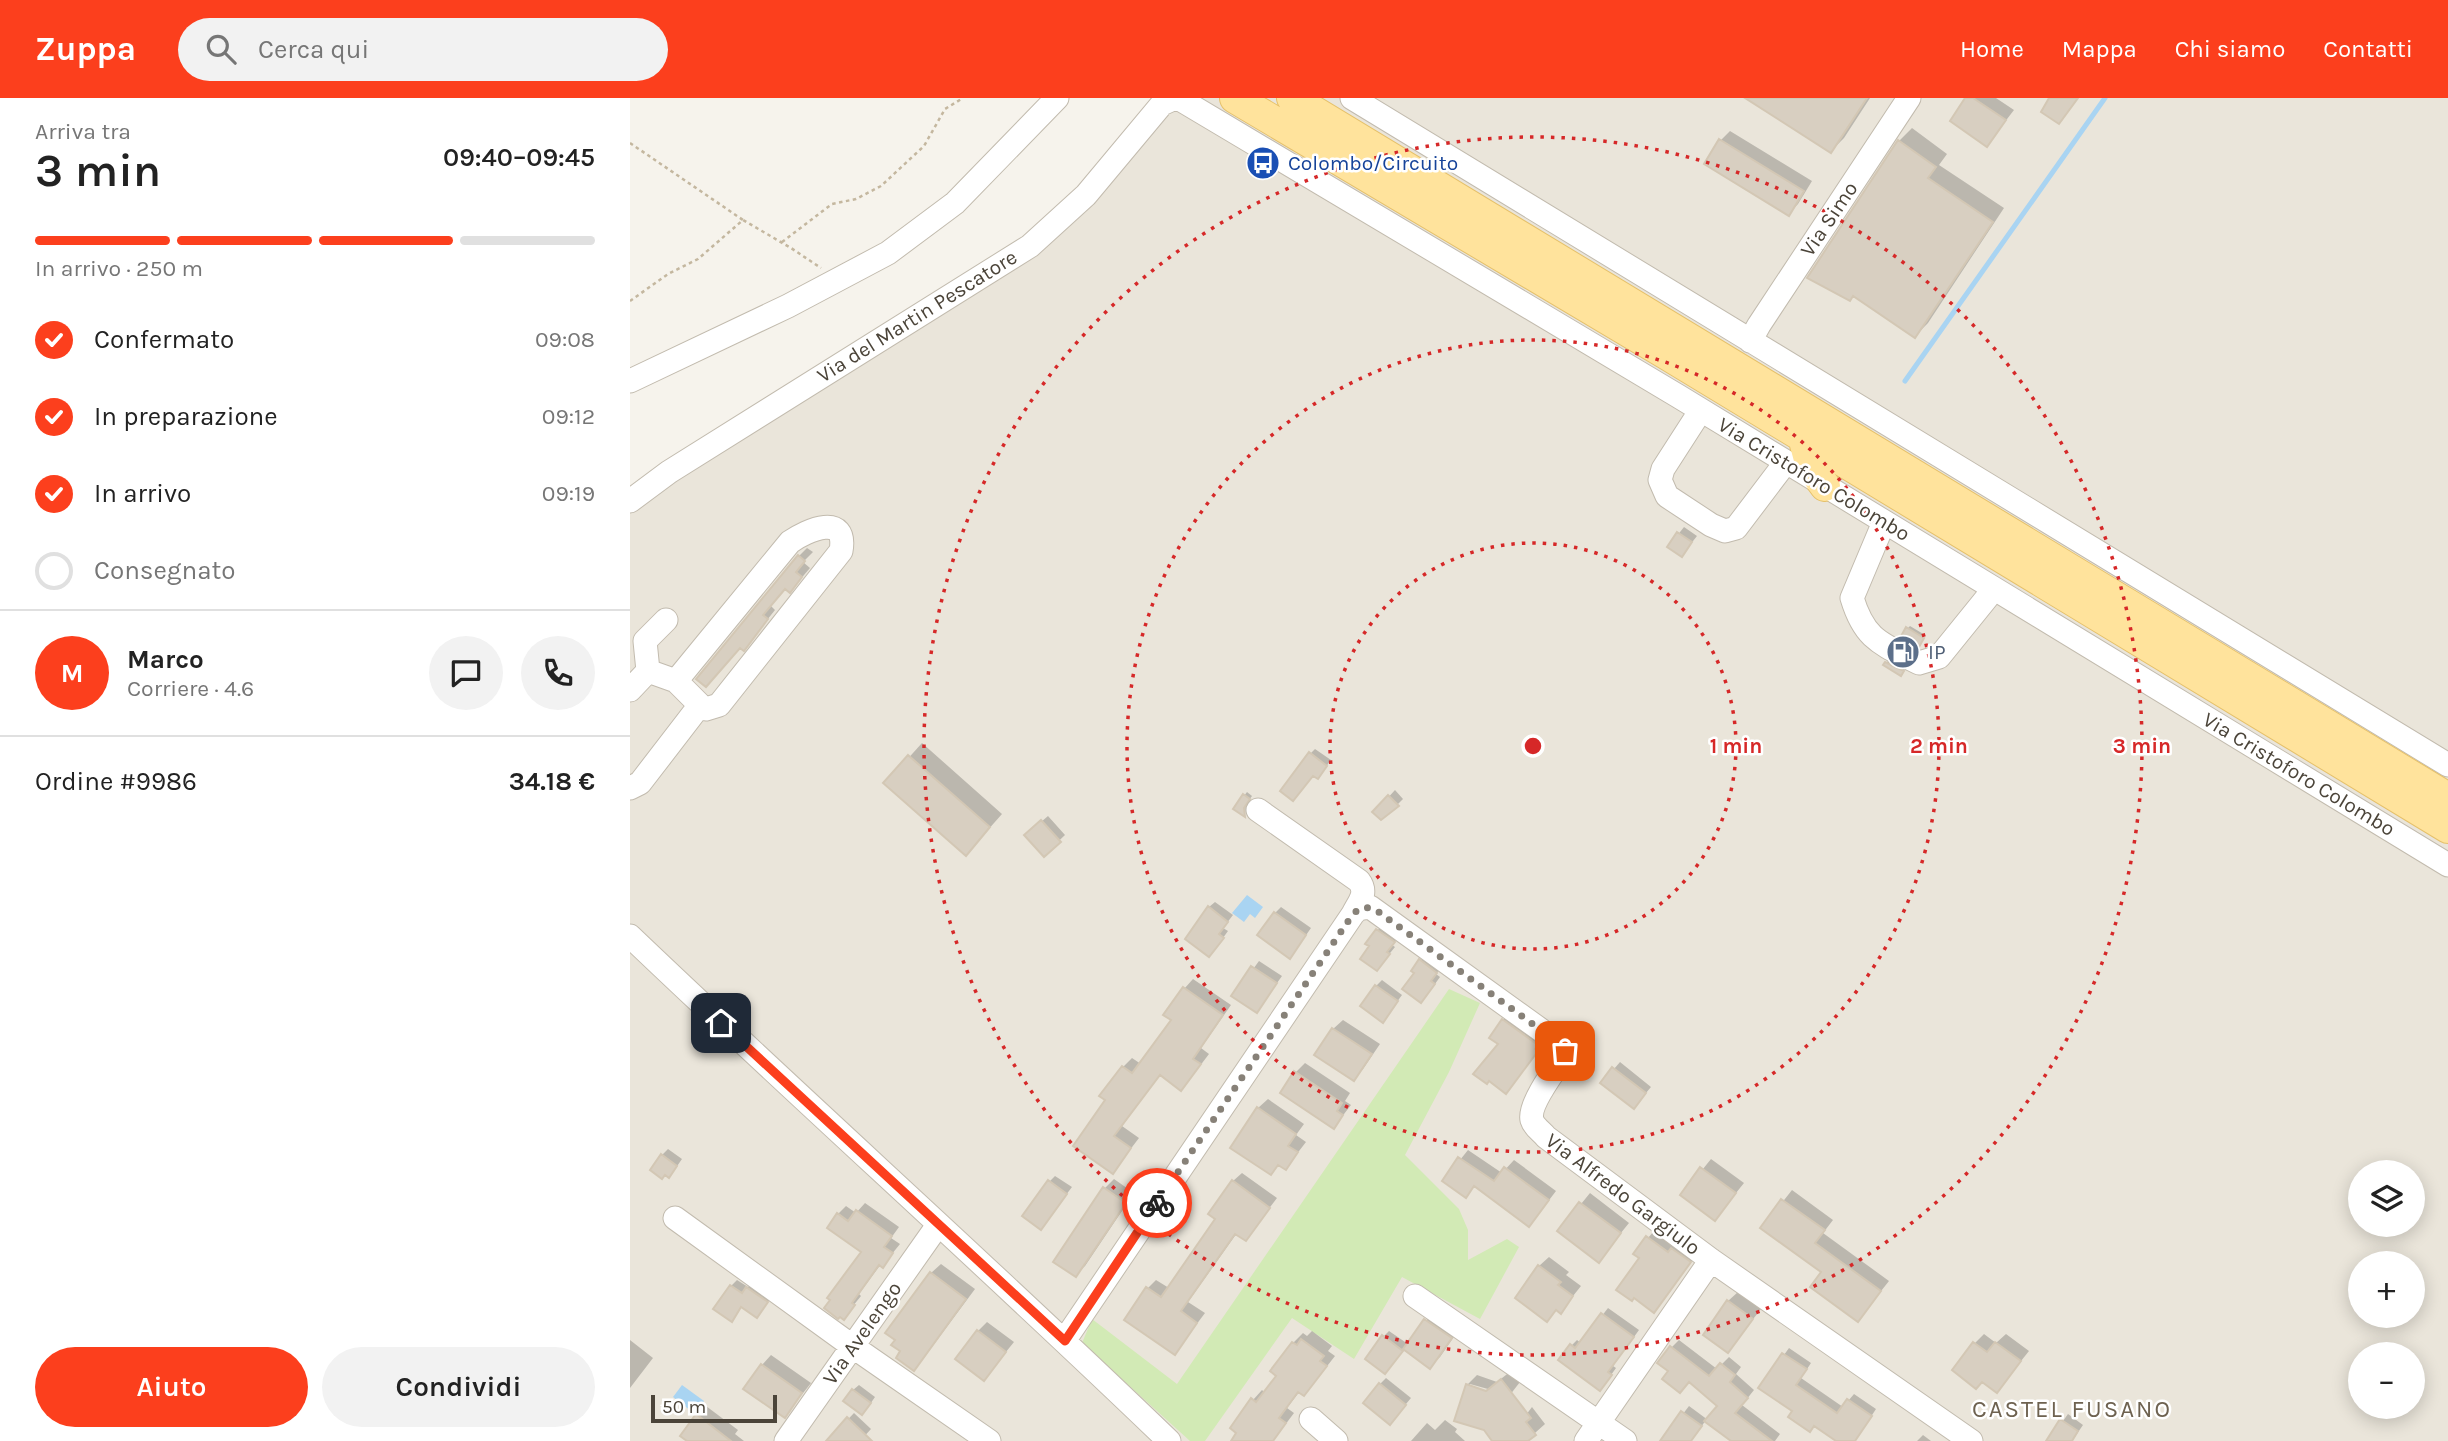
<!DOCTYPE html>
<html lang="it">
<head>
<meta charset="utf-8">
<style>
  :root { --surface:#fff; --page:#f2f2f2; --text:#222; --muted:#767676; --line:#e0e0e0; --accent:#fc3f1d }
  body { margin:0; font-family:Karla,sans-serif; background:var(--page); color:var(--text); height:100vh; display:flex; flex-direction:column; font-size:26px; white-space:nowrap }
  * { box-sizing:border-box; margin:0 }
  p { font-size:23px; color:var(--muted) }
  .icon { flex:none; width:38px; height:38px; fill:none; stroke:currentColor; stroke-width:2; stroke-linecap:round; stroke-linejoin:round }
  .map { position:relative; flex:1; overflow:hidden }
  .panel { display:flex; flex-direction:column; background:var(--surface); width:630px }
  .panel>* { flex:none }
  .tools { position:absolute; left:1718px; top:1062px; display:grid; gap:14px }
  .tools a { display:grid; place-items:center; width:77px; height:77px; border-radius:50%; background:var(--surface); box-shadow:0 4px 18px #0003; font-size:35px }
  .scale { position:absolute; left:21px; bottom:18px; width:126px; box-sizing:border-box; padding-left:7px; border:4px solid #4b4439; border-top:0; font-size:19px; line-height:24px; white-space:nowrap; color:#4b4439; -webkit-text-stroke:5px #fff; paint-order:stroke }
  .pin { position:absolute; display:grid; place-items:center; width:60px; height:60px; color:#fff; margin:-30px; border-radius:14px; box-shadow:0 4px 10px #0006 }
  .courier { position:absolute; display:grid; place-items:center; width:70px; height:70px; margin:-35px; border:5px solid #fc3f1d; border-radius:50%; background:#fff; color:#222; box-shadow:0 2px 9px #0007 }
  .summary em { font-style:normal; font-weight:600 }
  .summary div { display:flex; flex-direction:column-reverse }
  .summary { display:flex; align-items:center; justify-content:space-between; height:119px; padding:0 35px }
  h1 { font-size:46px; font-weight:600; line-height:52px }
  .bar { display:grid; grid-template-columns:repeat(4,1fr); gap:10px 7px; align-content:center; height:84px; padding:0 35px }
  .bar i { height:9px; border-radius:5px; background:var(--line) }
  .bar .current { background:var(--accent) }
  .bar p { grid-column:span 4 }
  .line { display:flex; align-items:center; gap:18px; padding:0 35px; border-top:2px solid var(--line) }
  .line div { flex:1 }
  .round { display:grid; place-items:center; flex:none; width:74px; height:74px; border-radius:37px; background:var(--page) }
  ol { padding:0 35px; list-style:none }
  li { display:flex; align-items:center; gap:21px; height:77px }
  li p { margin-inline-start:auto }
  li .icon { padding:7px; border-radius:50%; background:var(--accent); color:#fff; stroke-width:4 }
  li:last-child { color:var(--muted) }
  li i { width:38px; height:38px; border:4px solid var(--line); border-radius:50% }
  .action { display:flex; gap:14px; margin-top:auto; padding:14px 35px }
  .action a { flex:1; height:80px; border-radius:42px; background:var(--accent); color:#fff; font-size:28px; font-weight:600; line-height:80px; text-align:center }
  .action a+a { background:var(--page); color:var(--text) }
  header { display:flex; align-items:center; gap:42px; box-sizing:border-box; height:98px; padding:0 35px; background:var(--accent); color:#fff }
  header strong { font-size:33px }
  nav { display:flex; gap:38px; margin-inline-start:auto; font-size:24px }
  .search { width:490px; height:63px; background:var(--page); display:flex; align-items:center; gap:18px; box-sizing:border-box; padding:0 24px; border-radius:38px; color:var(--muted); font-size:26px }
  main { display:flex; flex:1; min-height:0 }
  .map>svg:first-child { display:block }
</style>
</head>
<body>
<header>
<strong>Zuppa</strong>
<div class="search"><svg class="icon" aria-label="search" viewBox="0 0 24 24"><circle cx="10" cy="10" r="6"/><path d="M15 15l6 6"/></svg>Cerca qui</div>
<nav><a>Home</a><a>Mappa</a><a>Chi siamo</a><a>Contatti</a></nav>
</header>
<main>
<section class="panel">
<div class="summary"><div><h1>3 min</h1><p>Arriva tra</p></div><em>09:40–09:45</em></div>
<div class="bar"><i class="current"></i><i class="current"></i><i class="current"></i><i></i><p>In arrivo · 250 m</p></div>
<ol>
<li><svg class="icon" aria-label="check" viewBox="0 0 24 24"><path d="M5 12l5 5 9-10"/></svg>Confermato<p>09:08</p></li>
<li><svg class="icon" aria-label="check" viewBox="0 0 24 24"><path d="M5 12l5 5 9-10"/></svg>In preparazione<p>09:12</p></li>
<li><svg class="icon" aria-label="check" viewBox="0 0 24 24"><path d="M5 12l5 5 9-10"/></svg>In arrivo<p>09:19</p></li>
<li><i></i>Consegnato</li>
</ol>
<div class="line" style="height:126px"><b class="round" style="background:var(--accent);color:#fff">M</b><div><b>Marco</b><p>Corriere · 4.6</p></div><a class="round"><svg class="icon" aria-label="chat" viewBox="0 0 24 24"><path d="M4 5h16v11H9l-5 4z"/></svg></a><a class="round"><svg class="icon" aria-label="phone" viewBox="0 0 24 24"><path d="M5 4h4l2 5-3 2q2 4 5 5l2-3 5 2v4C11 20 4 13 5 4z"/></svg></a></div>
<div class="line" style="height:91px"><div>Ordine #9986</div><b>34.18 €</b></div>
<div class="action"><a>Aiuto</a><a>Condividi</a></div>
</section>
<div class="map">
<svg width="1818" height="1343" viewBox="0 0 1818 1343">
  <rect width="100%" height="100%" fill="#f6f3ec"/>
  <path fill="#eae5da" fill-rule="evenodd" d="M548,0h1270v1343h-1818v-938l400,-257zM1731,1074h52v53h-52zM1731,1166h52v52h-52zM1731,1256h52v53h-52z"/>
  <path fill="#d2eab5" d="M819,891l31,14 -31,69 -44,83 54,54 9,21v30l39,-21 12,8 -39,72 -78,-42 -48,82 -62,-41 -87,123h-15l-108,-98 10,-24 85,65z"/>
  <path fill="#a9d4f2" d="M617,797l16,12 -8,11 -5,-4 -6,8 -12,-9z
    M52,1287l22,16 -9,13 -22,-17z"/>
  <path fill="#0003" fill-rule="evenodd" d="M1119,0h121l-26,40 -13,13z
    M1337,0h29l18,12 -27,35z
    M1282,30l35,26 -8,11 65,43 -76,115 -13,13 -16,-195z
    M1100,33l82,50 -14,23 -9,9 -68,-73z
    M1054,429l13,9 -15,19 -13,-9z
    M177,450l6,4 -10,10 7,6 -12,14 -13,5 -15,18 5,5 -31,39 -4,-3 59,-90z
    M1280,528l15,9 -4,7 -13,-14z
    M1259,562l16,8 -2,3 -18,-7z
    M292,645l80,71 -23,26 -93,-57z
    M685,651l16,11 -9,12 -8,2 -3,-21z
    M765,692l8,9 -17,17 -11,-4z
    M617,694l5,4 -6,8 -1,11 -10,-7z
    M418,718l17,19 -21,20 -18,-20z
    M585,804l18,13 -10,13 5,3 -13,18 -6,-42z
    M651,809l30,21 -16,23 -20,-38z
    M753,826l16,11 -7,10 3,2 -18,22 -6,-23 -4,-3z
    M796,857l16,11 -6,8 4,3 -13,18 -10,-22 3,-12z
    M629,863l23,15 -25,35 -23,-16z
    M563,881l38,26 -30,43 8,6 -19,25 -9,9 -20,-14 -39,52 17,12 -26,34 -6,-72 16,-33 9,-9 9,6 32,-44 11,-31z
    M752,882l20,15 -14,19 -12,-28z
    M879,916l33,30 -36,48 -6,-49 3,-23z
    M713,922l37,24 -17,25 -9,9 -21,-49z
    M990,964l31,25 -17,20 -32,-24z
    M675,965l45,30 -5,8 6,4 -17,22 -39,-54z
    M638,1001l36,25 -8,11 10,7 -20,26 -6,-4 -9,9 -13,-65z
    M38,1051l14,10 -7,10 -13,-14z
    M838,1052l34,23 12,-13 42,31 -19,25 -61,-31 -10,10 -22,-15z
    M1081,1061l33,24 -29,36 -33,-24z
    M612,1075l35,25 -31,41 -9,-6 -49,69 17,11 -30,40 -27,-65 8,-8 13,8 48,-69 16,-38z
    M425,1078l17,11 -31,41 8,-46z
    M484,1081l20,14 -49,73 -10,9 29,-86z
    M1162,1092l41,30 -10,13 66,48 -31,39 -34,-49 -61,-44z
    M960,1095l39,30 -31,38 -39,-30z
    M235,1105l34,24 -8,11 9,6 -17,21 -2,-1 -22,30 2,2 -17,21 19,-66 -25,-37 8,-8 10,7z
    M1024,1133l41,25 -35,49 -19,-47 -6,-5z
    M919,1159l20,15 -3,3 15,11 -20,25 -4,-2 -10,10 -8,-53z
    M311,1166l34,25 -52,70 -9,10 17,-96z
    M107,1182l11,7 5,-5 19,14 -15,20 -15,-10 -11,13v-33z
    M1108,1194l23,17 -33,42v-50z
    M978,1210l31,22 -26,36 3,2 -10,14 -35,-36 6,-6 4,3z
    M804,1213l26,17 -20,29 -10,9 -26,-18 -13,18 -8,-29 6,-6 19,13z
    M357,1224l27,20 -30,37 -6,-48z
    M682,1233l20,15 -4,5 7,5 -22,28 -9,10 -4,-3 -13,17 7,5 -21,28h-37l17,-41 9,-10 3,3 13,-18 15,-32 10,-10 4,3z
    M1354,1236l12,9 10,-9 23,17 -32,40 -22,-48z
    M0,1242l23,18 -23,30z
    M1049,1242l38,29 12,-12 12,10 -5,7 18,16 -12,15 38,29 -5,7h-41l-28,-21 -15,21 -28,-1 26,-34 19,14 12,-14 -30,-26 -20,-9 1,-23z
    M1159,1250l22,15 -10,15 42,29 11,-13 22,15 -21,32h-16l-79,-53z
    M141,1257l40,28 -26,33 -23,-51z
    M881,1273l9,11 -28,36 -25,-33 10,-10 20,7zM840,1286l25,7 -1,4 -24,-8z
    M756,1280l25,20 -15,18 -16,-32z
    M229,1287l16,12 -7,10 -15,-17z
    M76,1308l32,24 -3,4 9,7h-54l7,-25z
    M902,1309l13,17 -19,17h-20z
    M224,1315l17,16 -11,12h-25l-4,-4z
    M1438,1316l15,11 -11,16h-23z
    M815,1322l12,9 -2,3 10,9h-54l16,-18 8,7z
    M1293,1337l8,6h-14z"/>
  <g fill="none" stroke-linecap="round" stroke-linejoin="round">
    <path stroke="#a9d4f2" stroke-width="5" d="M1275,283l200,-283"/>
  </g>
  <path fill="#d8cfc1" stroke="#d3c7b4" stroke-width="2" d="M1115,0h122l-36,55z
    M1335,0h8l33,22 -19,27 -37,-26z
    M1419,0h29l-19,26 -18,-12z
    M1089,41l85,52 -15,25 -85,-52z
    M1268,42l38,27 -8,11 65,44 -78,116 -62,-42 -3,5 -43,-23z
    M1047,434l15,10 -10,15 -15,-10z
    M168,457l7,6 -9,11 6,5 -12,16 -5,-4 -22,26 5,4 -24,32 -4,-3 -34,39 -10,-8z
    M1276,529l18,11 -5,9 -19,-9z
    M1255,564l19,9 -3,5 -18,-11z
    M679,654l18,14 -9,13 -5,-3 -20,25 -13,-10z
    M278,657l82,72 -24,29 -83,-73z
    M613,696l7,5 -6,9 1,9 -12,-8z
    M758,697l11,11 -18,14 -9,-8z
    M411,722l20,22 -17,15 -20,-22z
    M578,808l20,16 -9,12 5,4 -15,19 -24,-18z
    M644,814l32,23 -16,24 -33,-24z
    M746,831l19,13 -8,10 3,2 -13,17 -17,-12 9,-13 -4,-2z
    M789,861l18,14 -6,8 4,3 -14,19 -19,-14 12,-16 -3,-2z
    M621,868l26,17 -20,30 -26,-17z
    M745,887l23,16 -15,22 -23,-17z
    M553,889l40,28 -30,44 8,5 -20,27 -21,-16 -46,61 17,12 -18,26 -40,-28 32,-46 -6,-4 23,-30 10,7 39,-53 -8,-5z
    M872,921l36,26 -3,4 3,2 -32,43 -17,-13 -2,3 -14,-10 25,-30 -9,-6z
    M702,930l40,26 -18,27 -40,-26z
    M982,969l34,26 -12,16 -34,-26z
    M664,973l48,32 -5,8 6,4 -9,14 -54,-36z
    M627,1009l39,27 -8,12 10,6 -12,18 -8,-5 -7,10 -41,-27z
    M31,1056l16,12 -8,12 -4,-3 -3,4 -12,-9z
    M828,1059l36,24 10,-14 45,33 -20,27 -55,-41 -8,12 -24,-17z
    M1070,1069l36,26 -21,28 -35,-26z
    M418,1082l19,14 -26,36 -19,-14z
    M602,1082l38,28 -24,33 -11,-7 -54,77 16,12 -22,32 -51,-35 22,-33 15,10 54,-78 -7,-5z
    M473,1089l23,16 -50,74 -23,-15z
    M1151,1101l44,31 -10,13 66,48 -23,31 -48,-35 11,-15 -61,-44z
    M949,1104l42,31 -22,30 -42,-32z
    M226,1112l36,26 -8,11 9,6 -10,15 -4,-3 -27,38 3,2 -11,15 -4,-3 -2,2 -14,-11 6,-8 -3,-2 34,-46 -34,-24 10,-15 11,8z
    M1016,1138l22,16 3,-4 20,14 -37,51 -20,-15 -2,3 -16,-11 23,-32 -6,-4z
    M908,1167l23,17 -3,3 15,11 -12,18 -5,-4 -9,12 -32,-24z
    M300,1174l36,27 -52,72 -18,-13 4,-7 -9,-6 4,-5 -10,-7z
    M100,1187l12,8 4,-6 22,15 -11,16 -16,-11 -9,15 -19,-13z
    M1097,1202l26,19 -25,34 -25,-18z
    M971,1215l33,24 -26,35 4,3 -12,16 -42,-31 12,-16 5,4z
    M794,1221l28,19 -22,31 -27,-20z
    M347,1232l29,22 -22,29 -29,-22z
    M752,1237l21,16 -18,23 -20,-15z
    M671,1241l23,17 -4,5 7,5 -23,30 -6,-4 -19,26 7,5 -13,18h-42l5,-8 -6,-5 21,-30 5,4 20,-26 -6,-5 22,-29 5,3z
    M1343,1244l14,10 8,-10 26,19 -24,32 -15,-11 -6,7 -24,-19z
    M1040,1248l39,30 11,-13 15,12 -5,7 18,16 -13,15 37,28h-41l-27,-20 13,-15 -28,-24 -9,11 -18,-14 6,-8 -11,-8z
    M1152,1255l25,16 -11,16 41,28 10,-14 25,17 -17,25h-19l-22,-15 -4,6 -22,-15 4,-6 -34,-23z
    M131,1266l41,29 -17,25 -42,-29z
    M871,1281l30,39 -5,4 10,13 -8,6h-36l-8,-11 -30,-9 12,-37 20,7z
    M749,1285l27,22 -16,20 -27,-22z
    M222,1291l19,14 -9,12 -19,-14z
    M1051,1313l21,15 -11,15h-31z
    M66,1316l35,27h-44l-7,-5z
    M217,1319l25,24h-46z
    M1430,1321l18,12 -6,10h-26z"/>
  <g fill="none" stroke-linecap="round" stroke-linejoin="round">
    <defs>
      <path id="minor" d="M548,0l500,298 770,469
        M722,0l1096,667
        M1120,243l9,-16 150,-227
        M0,283l158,-75 100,-53 67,-50 102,-105
        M1071,312l-38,59 -3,11 7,16 44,29 14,6 11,-3 50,-66
        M0,403l39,-29 361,-226 56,-51 76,-91 13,-6
        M1254,424l-32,76c13,43 30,46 67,65l20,-6 55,-68
        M18,573l-3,-30 21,-21
        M0,592l18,-19 28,10 24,24 6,4 13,-4 122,-154c7,-39 -34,-21 -51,-9l-114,139
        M0,690l10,-5 60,-78
        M628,712l101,71c9,12 0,21 -6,33
        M0,838c178,170 362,334 539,505
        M45,1120l177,128 137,95
        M785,1198l210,145
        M434,1243l289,-427 5,-5 12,-2 193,139 2,9c-9,13 -37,50 -33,65 2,7 10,12 14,17l165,123 260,181
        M681,1321l25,22
        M156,1343l152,-216
        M956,1343l125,-181"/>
      <path id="major" d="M605,0l431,256 782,474
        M662,0l1156,700
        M1173,339l8,30 14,19"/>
    </defs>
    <use href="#minor" stroke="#c2bbae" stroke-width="25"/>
    <use href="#major" stroke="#e6c16a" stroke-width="32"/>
    <path stroke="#c4b79f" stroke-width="2.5" stroke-dasharray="3.5 3.5" stroke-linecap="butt" d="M0,45l113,77
      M152,144l50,-38 24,-5 25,-13 43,-40 21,-37 18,-11
      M0,203l38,-27 30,-15 45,-39 48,28 30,20"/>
    <use href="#minor" stroke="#fff" stroke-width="23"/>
    <use href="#major" stroke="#ffe39c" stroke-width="30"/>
  </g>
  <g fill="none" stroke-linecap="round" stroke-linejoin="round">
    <path stroke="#878178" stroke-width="7" stroke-dasharray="0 12.6" d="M527,1105l196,-289c8,-7 14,-8 23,-4l187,136 2,5"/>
    <path stroke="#fc3f1d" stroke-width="9" d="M91,925l344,318 92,-138"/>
  </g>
  <g fill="none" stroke="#d62828" stroke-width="3.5" stroke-dasharray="3.5 7">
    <circle cx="903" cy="648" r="203"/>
    <circle cx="903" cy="648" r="406"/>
    <circle cx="903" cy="648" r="609"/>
  </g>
  <defs>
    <symbol id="bus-disc" viewBox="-11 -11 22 22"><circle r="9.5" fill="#1a4fb4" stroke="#fff"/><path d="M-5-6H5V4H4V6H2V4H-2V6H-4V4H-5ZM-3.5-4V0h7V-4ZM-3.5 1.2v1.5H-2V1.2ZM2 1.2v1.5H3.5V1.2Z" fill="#fff"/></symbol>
    <symbol id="fuel-disc" viewBox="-11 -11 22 22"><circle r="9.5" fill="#5c6f8a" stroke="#fff"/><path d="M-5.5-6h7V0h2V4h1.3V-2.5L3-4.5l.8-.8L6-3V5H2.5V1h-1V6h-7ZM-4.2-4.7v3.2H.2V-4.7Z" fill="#fff"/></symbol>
  </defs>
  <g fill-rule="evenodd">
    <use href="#bus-disc" x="614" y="46" width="38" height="38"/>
    <use href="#fuel-disc" x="1254" y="535" width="38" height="38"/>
  </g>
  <g text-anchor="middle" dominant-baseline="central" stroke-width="5" stroke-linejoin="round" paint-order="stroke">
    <g font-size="21" fill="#164399" stroke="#fff" text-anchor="start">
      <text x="658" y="65">Colombo/Circuito</text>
    </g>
    <g font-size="21" fill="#4b4439" stroke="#fff">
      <text transform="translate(1199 121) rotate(-56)">Via Simo</text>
      <text transform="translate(287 218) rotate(-32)">Via del Martin Pescatore</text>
      <text transform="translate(1184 381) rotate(31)">Via Cristoforo Colombo</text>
      <text transform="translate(1669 676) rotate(31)">Via Cristoforo Colombo</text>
      <text transform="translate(993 1096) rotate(37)">Via Alfredo Gargiulo</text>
      <text transform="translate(232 1235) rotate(-55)">Via Avelengo</text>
    </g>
    <g font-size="21" fill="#4e5e75" stroke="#fff" text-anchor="start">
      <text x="1298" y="554">IP</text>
    </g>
    <g font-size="24" letter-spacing="2" fill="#6e6250" stroke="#fff">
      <text x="1442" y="1311">CASTEL FUSANO</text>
    </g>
  </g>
  <circle cx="903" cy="648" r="10" fill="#d62828" stroke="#fff" stroke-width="3.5"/>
  <g font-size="21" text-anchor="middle" font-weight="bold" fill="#d62828" stroke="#fff" stroke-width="5" stroke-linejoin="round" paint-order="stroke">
    <text x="1106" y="655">1 min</text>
    <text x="1309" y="655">2 min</text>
    <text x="1512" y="655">3 min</text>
  </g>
</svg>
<div class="tools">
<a><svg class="icon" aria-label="layers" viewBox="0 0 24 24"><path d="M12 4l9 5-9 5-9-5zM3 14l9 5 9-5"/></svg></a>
<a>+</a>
<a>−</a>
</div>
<div class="scale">50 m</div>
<div class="pin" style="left:935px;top:953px;background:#ea580c"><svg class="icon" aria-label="bag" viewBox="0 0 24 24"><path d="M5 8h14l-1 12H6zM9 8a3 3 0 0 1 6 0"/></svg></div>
<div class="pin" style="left:91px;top:925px;background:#1f2937"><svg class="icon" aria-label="home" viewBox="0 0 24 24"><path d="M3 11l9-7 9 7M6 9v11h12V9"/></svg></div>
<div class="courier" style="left:527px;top:1105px"><svg class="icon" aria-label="bike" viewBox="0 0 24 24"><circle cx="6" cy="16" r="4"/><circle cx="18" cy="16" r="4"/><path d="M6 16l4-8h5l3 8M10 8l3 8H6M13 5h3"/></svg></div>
</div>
</main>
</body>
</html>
